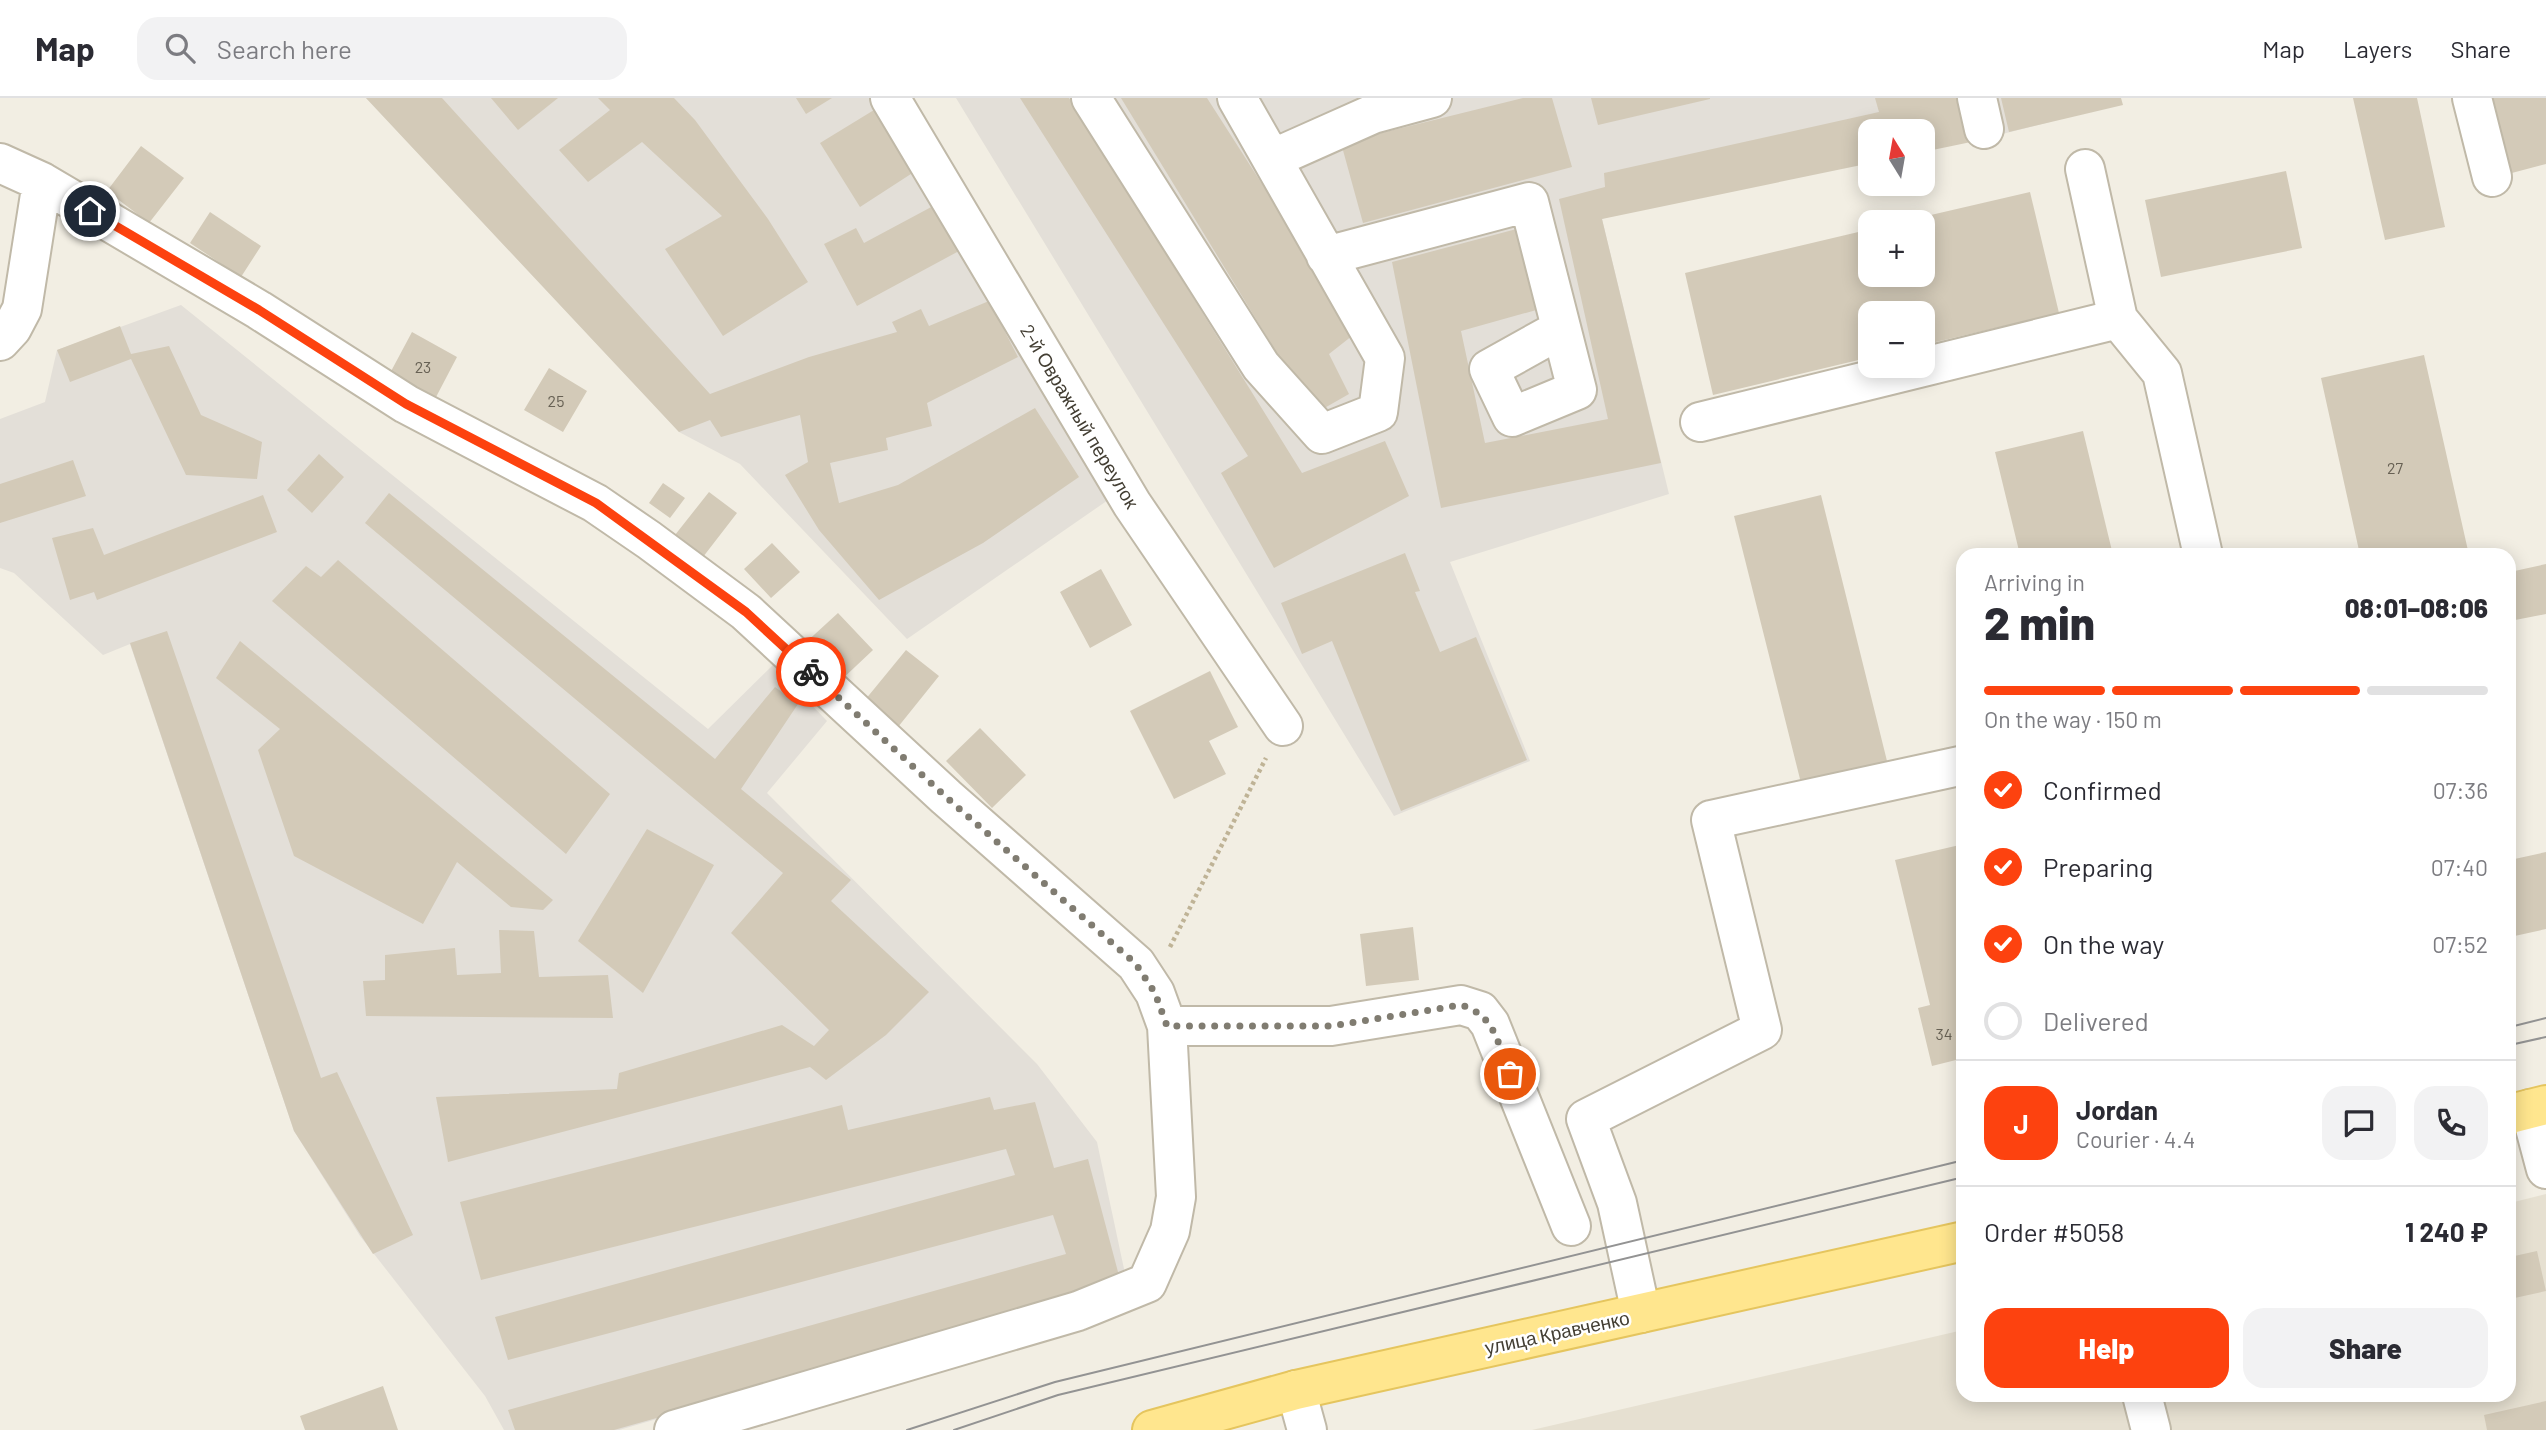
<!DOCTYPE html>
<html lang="en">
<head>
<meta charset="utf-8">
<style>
  :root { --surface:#fff; --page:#f2f2f3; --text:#2b2b33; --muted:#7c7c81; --line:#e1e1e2; --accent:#fd420f }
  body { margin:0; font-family:Barlow,sans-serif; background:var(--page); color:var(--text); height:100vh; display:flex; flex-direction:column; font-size:26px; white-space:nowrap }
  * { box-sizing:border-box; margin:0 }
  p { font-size:23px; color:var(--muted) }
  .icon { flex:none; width:38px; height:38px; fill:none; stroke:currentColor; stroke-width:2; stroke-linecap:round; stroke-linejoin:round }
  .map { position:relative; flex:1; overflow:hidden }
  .sheet { position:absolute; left:1956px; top:450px; width:560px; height:854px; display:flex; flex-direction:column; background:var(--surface); border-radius:21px; box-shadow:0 4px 18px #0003 }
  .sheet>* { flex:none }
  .needle { width:46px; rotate:349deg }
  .tools { position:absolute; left:1858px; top:21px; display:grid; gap:14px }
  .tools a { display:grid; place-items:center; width:77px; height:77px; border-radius:14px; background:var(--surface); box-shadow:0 4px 18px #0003; font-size:35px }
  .pin { position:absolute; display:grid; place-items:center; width:60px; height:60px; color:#fff; margin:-30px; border:4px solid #fff; border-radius:50%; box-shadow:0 2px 7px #0007 }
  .courier { position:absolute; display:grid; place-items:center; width:70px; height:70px; margin:-35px; border:5px solid #fd420f; border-radius:50%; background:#fff; color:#222; box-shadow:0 2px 9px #0007 }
  .summary em { font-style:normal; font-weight:800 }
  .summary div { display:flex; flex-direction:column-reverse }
  .summary { display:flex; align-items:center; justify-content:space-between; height:119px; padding:0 28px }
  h1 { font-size:46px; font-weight:800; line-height:52px }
  .bar { display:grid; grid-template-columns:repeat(4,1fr); gap:10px 7px; align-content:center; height:84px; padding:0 28px }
  .bar i { height:9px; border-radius:5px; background:var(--line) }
  .bar .on { background:var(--accent) }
  .bar p { grid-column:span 4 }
  .line { display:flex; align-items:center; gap:18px; padding:0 28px; border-top:2px solid var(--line) }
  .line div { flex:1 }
  .round { display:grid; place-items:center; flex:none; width:74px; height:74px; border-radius:21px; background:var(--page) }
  ol { padding:0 28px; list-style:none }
  li { display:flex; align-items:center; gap:21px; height:77px }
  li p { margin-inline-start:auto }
  li .icon { padding:7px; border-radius:50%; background:var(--accent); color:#fff; stroke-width:4 }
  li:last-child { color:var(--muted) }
  li i { width:38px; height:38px; border:4px solid var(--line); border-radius:50% }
  .action { display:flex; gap:14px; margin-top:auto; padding:14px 28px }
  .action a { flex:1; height:80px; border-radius:21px; background:var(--accent); color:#fff; font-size:28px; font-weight:800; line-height:80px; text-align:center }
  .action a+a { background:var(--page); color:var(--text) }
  header { display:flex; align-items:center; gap:42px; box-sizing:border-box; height:98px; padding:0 35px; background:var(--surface); border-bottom:2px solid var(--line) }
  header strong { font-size:33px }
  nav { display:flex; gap:38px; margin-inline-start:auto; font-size:24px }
  .search { width:490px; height:63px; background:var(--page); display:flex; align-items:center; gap:18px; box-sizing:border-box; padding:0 24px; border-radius:21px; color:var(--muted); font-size:26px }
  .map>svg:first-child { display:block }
</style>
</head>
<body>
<header>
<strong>Map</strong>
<div class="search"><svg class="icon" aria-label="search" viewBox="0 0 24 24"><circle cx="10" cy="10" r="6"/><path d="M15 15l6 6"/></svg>Search here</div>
<nav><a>Map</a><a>Layers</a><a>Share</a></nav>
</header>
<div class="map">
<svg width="2546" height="1332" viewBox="0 0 2546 1332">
  <rect width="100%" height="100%" fill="#f2eee3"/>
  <path fill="#e6e0d1" d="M2546,1096v236h-1014l431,-100 1,65h546v-192z"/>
  <path fill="#e3dfd8" d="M366,0h506l239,400 -204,141 -167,-175 -61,-32z
    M956,0h1088l6,24 -79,20 -48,-11h-52l-269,88 67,275 -219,68 80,199 -136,55z
    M181,207l527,424 65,-64 54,56 -60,72 270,271 60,78 30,141 -508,147h-115l-19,-34 -125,-160 -66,-105 -164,-487 -27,11 -89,-82 -14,-5v-149l45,-17 12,-52z"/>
  <path fill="#d3cab8" d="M366,0h76l268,296 99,-37 88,-25 -5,-10 29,-13 8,17 60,-25 29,56 -91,46 5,23 -46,12 2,12 -58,13 9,40 59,-18 137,-77 44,69 -96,66 -104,57 -60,-70 -34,-55 23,-13 -8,-47 -79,22 -11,-17 -31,12z
    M491,0h67l-40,32z
    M598,0h76l21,22 73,99 40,63 -85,54 -58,-87 57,-33 -80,-74 -54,40 -29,-32 51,-40z
    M796,0h36l-26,16z
    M1020,0h49l233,375 83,-32 24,55 -135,72 -53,-95 27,-17z
    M1121,0h86l150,234 -28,22 20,40 -35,20z
    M1523,0h29l20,69 -209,56 -22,-80z
    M1591,0h119v1l-112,26z
    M1875,0h86l10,44 -48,10v-21h-52v32l-269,56 59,244 -220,45 -49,-246 136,-36 19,81 -86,24 24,112 123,-24 -49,-220 46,-12 -1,-14 275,-61z
    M2001,0h120l2,7 -114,27z
    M2353,0h64l28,129 -60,13z
    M2488,0h58v66l-38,10z
    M874,12l40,62 -54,35 -40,-64z
    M141,48l43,32 -35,45 -42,-32z
    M2286,73l16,77 -141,29 -16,-77z
    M2030,94l29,121 -136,32v-32h-52v44l-158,38 -28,-122 186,-44v46h52v-53l-18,-1z
    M935,107l24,46 -102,55 -33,-62 32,-16 8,15z
    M210,114l51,34 -20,31 -51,-34z
    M120,228l11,28 38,-8 32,69 61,27 -5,37 -71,-4 -55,-116 -61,23 -13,-32z
    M412,234l45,25 -22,42 -46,-24z
    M2424,257l45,200h-109l-39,-177z
    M549,270l38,23 -24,41 -39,-22z
    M2083,333l30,124h-93l-25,-103z
    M319,356l25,23 -32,36 -25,-23z
    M73,362l13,36 -86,27v-39z
    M663,385l22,15 -15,20 -21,-15z
    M709,394l28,21 -34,44 -28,-22z
    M389,395l326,266 60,-72 23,17 -57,85 110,91 -20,21 98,91 -43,43 -60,45 -16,-13 -362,95 -12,-65 181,-8 2,-16 163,-48 32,21 15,-16 -98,-97 52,-60 -418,-350z
    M263,397l14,37 -180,68 -3,-8 -24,8 -18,-62 41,-10 11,27z
    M1821,397l67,270 -86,22 -68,-271z
    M772,445l28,29 -29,26 -27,-29z
    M1405,455l15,38 -5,1 25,60 36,-15 51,123 -126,51 -69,-170 -30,13 -21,-51z
    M338,462l272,234 -44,60 -294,-253 34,-35 15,11z
    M2546,466v50l-36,7v-49z
    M1101,471l31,56 -42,23 -30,-56z
    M838,515l35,37 -35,33 -35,-38z
    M167,533l154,447 16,-6 76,163 -40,19 -79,-123 -164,-488z
    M240,543l313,259 -10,10 -32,-3 -54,-45 -34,62 -129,-68 -36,-106 22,-21 -64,-51z
    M906,552l33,26 -41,51 -33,-27z
    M1210,573l28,56 -29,14 17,33 -52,25 -44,-88z
    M980,630l46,47 -34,33 -46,-47z
    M647,731l67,36 -71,128 -65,-52z
    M1964,746v214l-32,8 -14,-58 12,-3 -35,-145z
    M2546,754v77l-36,8v-77z
    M1413,829l6,53 -53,6 -6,-52z
    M499,832l35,1 5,46 69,-2 5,43 -247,-2 -3,-35 22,-1v-25l70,-7 2,27 44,-2z
    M990,999l4,13 41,-8 19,66 34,-9 34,128 -508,143h-99l-7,-20 558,-156 -13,-39 -545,145 -13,-43 520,-142 -9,-26 -525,131 -21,-78 382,-97 6,25z
    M2537,1153l9,40 -36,8v-42z
    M383,1288l15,44h-93l-5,-14z
    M2546,1303v29h-59l-3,-15z"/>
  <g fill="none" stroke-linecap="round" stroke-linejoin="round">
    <defs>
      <path id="minor" d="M890,0l242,406 151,222
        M1091,0l170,268 61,68 56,-22 7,-54 -148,-260
        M1977,0l7,31
        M2472,0l20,79
        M1272,61l101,-45 59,-16
        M0,65l42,19 217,128 147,94 189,99 54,37 97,72 200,185 190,167 19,29 12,33 9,171 -6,34 -23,52 -69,28 -404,119
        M2085,71l33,150 44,54 41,182
        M1326,158l203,-54 48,188 -65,27 -23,-48 72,-40
        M0,243l12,-13 10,-19 20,-127
        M1700,324l418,-103
        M1167,928h164l130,-21 19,6 10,13 81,202
        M2530,1011l16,60
        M1641,1215l-24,-110 -31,-84 176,-89 -51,-210 253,-55
        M1296,1292l11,40
        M2142,1297l9,35"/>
      <path id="major" d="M2510,1016l36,-9
        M1152,1332l144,-40 668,-149"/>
    </defs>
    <use href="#minor" stroke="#c0b9a8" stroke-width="42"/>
    <use href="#major" stroke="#e5c55e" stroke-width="42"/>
    <path stroke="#bfb396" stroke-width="4.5" stroke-dasharray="3.5 3.5" stroke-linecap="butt" d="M1170,849l96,-189"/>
    <use href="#minor" stroke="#fff" stroke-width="38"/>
    <use href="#major" stroke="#ffe68e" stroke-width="38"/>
    <path stroke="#939393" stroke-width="2" d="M2510,929l36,-9
      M2510,947l36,-8
      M907,1332l148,-48 909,-222
      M954,1332l104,-35 906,-218"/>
  </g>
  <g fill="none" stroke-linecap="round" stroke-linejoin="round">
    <path stroke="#807c71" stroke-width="7" stroke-dasharray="0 12.6" d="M811,574l135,125 190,167 19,29 12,33h164l130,-21c35,11 36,38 49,69"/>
    <path stroke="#fd420f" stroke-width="9" d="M90,113l169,99 147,94 190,99 150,109 65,60"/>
  </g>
  <g text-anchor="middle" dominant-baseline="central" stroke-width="5" stroke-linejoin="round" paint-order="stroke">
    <g font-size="16" fill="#676154">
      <text x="423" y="268">23</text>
      <text x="556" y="302">25</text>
      <text x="2395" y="369">27</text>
      <text x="1944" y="935">34</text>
    </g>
    <g font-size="19" fill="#433e33" stroke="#fff">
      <text transform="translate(1080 318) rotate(59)">2-й Овражный переулок</text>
      <text transform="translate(1557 1234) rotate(-12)">улица Кравченко</text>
    </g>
  </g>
</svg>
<div class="tools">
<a><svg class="needle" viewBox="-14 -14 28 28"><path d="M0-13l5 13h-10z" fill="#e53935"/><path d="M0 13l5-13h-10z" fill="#7c7c81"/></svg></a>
<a>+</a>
<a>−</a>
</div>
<div class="pin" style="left:1510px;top:976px;background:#ea580c"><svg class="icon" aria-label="bag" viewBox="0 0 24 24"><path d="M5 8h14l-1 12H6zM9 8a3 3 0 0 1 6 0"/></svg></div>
<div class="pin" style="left:90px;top:113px;background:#1f2937"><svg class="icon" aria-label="home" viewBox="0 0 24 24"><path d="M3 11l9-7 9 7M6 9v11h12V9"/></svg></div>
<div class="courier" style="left:811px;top:574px"><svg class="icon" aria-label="bike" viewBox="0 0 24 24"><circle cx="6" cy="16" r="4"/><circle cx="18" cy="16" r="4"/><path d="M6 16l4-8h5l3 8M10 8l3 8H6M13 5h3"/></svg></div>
<section class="sheet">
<div class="summary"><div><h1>2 min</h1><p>Arriving in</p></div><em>08:01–08:06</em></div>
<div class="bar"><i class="on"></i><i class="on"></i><i class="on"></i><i></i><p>On the way · 150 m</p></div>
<ol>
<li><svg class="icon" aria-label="check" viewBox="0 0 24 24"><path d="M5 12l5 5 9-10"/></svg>Confirmed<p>07:36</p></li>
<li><svg class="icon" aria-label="check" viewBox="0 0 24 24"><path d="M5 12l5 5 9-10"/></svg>Preparing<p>07:40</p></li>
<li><svg class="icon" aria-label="check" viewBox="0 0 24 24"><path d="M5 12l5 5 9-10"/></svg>On the way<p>07:52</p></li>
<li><i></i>Delivered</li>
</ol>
<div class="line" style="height:126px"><b class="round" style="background:var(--accent);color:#fff">J</b><div><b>Jordan</b><p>Courier · 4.4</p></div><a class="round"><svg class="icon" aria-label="chat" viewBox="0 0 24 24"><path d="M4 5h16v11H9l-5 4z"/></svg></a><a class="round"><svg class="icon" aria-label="phone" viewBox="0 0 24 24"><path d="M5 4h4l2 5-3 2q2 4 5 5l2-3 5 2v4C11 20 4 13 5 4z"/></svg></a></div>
<div class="line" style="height:91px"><div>Order #5058</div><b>1 240 ₽</b></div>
<div class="action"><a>Help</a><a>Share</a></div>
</section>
</div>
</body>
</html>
